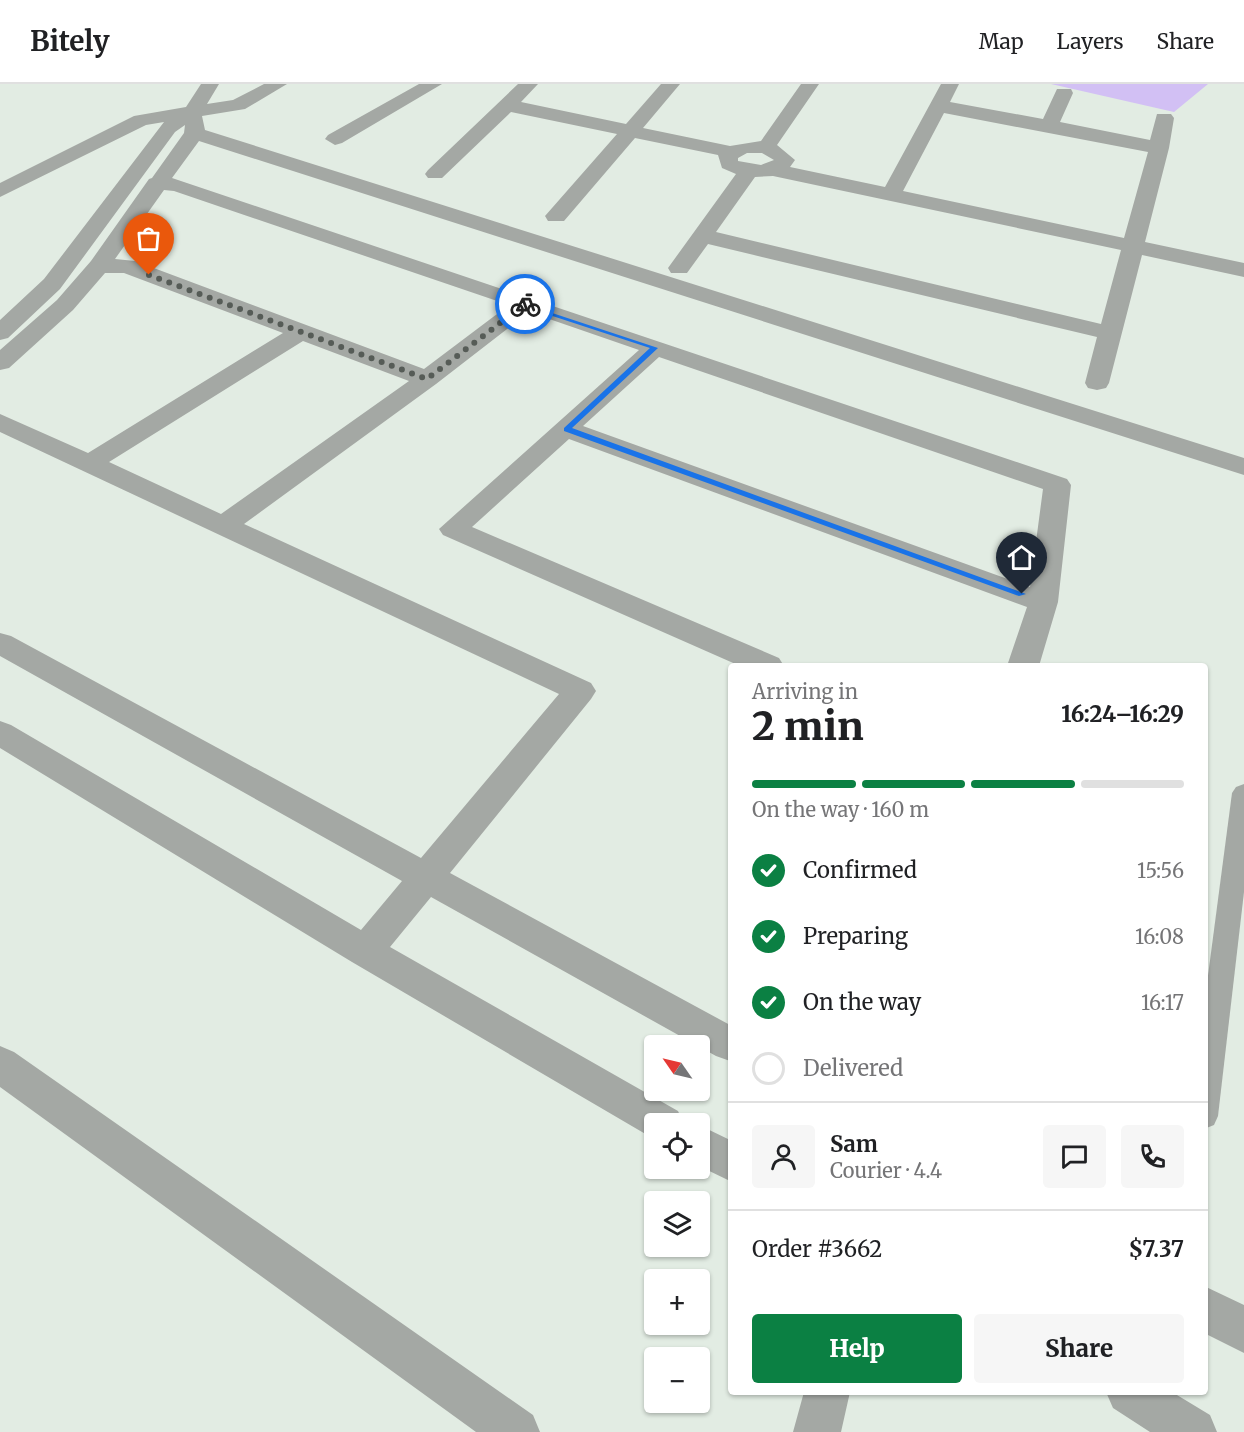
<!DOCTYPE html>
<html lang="en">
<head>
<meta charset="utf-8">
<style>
  :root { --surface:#fff; --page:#f6f6f6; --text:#202124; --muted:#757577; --line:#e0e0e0; --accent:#0b8043 }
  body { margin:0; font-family:Merriweather,serif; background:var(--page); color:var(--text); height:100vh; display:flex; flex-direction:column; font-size:22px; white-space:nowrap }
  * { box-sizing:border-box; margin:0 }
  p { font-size:20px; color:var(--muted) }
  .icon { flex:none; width:33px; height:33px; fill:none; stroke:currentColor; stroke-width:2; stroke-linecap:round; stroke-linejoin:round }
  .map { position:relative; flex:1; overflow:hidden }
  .details { position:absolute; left:728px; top:579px; width:480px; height:732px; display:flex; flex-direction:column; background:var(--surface); border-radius:6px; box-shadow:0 2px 4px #0004 }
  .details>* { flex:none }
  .needle { width:39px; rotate:304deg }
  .tools { position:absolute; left:644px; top:951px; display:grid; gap:12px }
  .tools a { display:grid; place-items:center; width:66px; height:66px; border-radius:6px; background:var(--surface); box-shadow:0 2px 4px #0004; font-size:30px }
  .pin { position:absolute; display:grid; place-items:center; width:51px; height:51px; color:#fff; margin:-62px -26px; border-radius:50% 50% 50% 0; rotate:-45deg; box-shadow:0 0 6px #0007 }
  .pin .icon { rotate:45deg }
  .courier { position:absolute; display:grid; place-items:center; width:60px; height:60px; margin:-30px; border:4px solid #1a73e8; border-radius:50%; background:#fff; color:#222; box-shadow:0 2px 8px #0007 }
  .head em { font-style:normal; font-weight:800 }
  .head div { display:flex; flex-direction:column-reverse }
  .head { display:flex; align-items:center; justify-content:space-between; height:102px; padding:0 24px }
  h1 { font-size:39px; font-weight:800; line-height:45px }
  .bar { display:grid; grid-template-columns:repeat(4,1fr); gap:9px 6px; align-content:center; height:72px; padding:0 24px }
  .bar i { height:8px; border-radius:4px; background:var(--line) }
  .bar .active { background:var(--accent) }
  .bar p { grid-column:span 4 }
  .line { display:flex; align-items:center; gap:15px; padding:0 24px; border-top:2px solid var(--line) }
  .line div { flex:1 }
  .round { display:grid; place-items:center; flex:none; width:63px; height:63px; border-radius:6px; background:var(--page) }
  ol { padding:0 24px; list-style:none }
  li { display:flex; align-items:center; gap:18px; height:66px }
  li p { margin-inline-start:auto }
  li .icon { padding:6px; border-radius:50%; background:var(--accent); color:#fff; stroke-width:4 }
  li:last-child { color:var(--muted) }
  li i { width:33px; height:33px; border:3px solid var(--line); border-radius:50% }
  .cta { display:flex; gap:12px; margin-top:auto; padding:12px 24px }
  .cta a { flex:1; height:69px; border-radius:6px; background:var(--accent); color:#fff; font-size:24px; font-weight:800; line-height:69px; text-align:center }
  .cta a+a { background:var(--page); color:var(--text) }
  header { display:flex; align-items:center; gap:36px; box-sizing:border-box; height:84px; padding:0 30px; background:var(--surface); border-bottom:2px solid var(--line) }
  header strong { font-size:28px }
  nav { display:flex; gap:33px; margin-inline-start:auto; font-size:21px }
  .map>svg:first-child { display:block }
</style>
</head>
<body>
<header>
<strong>Bitely</strong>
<nav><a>Map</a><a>Layers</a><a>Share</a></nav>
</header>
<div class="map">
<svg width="1244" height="1348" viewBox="0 0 1244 1348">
  <rect width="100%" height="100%" fill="#e2ece3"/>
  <path fill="#d2c0f4" d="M1051,0h157l-34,28z"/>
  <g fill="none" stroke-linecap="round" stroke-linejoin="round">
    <path fill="#a4a8a4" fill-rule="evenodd" d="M1244,700v108l-26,224 -4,9 -10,4v-123l28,-213 4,-6z"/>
    <path fill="#a4a8a4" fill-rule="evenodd" d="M201,0h18l-12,20 26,-4 31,-16h23l-42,25 -43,7 3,14 1039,328v17l-1045,-334 -27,37 895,301 4,6 -13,117 -19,64h-32l20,-59 -458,-168 -97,88 307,131 5,8h-44l-297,-131 -4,-6 200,-179 -110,-38 -93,72 -192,140 347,159 5,8 -5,8 -141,174 280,152v36l-14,-5 -285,-159 -41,50 288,164 6,13h-30v15l-302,-177 -352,-214v-27l11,4 350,205 41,-49 -402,-225v-23l11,3 410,222 138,-164 -559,-262v-18l88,39 195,-120 -159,-60h-19l-32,37 -64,58 -9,2v-20l57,-50 34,-39 58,-82 3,-1 32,-45 1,-8 -10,7 -115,157 -52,49 -8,2v-20l44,-41 120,-157 -18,3 -146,72v-14l134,-67 52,-9zM164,106l10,1 335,114 -85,64 -289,-108 -20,-2zM303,257l106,40 -188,133 -112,-52zM659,273l384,132 -13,98 -447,-161z
      M419,0h23l-100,59 -7,2 -10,-6 3,-4z
      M518,0h20l-17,18 105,22 35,-40h19l-37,44 87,18 31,-5 40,-57h18l-42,61 18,15 -5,7 95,20 56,-103h18l-9,18 93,17 14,-30h14l2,4 -13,29 90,18 7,-26h14l3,4 -5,30 -24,94 99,21v14l-102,-22 -33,128 -3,5 -9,2 -9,-2 -3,-5 12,-46 -389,-93 -21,29h-16l-3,-5 68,-94 -14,-6 -4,-13 -83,-17 -71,83h-16l-3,-5 72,-82 -106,-22 -69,66h-14l-3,-4 3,-4zM944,29l204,39 -24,86 -221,-47zM747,69h15l12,7 -13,5 -23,-4v-3zM773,92l348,74 -20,74 -385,-92 39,-55z
      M0,962l14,6 519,363 7,17h-64l-476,-345z
      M699,1041l31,15v41l-31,-15z
      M1204,1202l40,19v48l-40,-20z
      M804,1308h46l-9,40h-48z
      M1106,1308h66l38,23 7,17h-67l-37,-24z"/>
  </g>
  <path fill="#1a73e8" d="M522,219l136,45 -86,80 454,166 -7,2 -455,-165v-3l86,-80 -128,-42z"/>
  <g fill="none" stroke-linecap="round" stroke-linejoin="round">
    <path stroke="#565c57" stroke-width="6" stroke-dasharray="0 10.8" d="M149,191l278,104 98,-75"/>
  </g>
</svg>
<div class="tools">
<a><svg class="needle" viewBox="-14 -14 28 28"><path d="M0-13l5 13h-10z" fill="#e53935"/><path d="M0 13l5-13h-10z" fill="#757577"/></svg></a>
<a><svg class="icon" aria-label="locate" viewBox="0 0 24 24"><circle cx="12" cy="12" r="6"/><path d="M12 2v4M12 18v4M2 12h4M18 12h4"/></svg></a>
<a><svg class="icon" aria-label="layers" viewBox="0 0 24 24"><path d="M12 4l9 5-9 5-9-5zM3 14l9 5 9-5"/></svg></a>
<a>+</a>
<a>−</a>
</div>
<div class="pin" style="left:149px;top:191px;background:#ea580c"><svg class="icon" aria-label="bag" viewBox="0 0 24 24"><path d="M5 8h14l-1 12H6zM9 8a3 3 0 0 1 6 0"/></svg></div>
<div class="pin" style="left:1022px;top:510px;background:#1f2937"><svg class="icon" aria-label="home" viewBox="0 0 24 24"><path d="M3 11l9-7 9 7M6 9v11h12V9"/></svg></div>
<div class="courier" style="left:525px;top:220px"><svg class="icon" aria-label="bike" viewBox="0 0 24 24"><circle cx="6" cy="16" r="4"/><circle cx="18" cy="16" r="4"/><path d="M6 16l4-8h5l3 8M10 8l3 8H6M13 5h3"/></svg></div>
<section class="details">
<div class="head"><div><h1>2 min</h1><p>Arriving in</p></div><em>16:24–16:29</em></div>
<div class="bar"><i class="active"></i><i class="active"></i><i class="active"></i><i></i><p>On the way · 160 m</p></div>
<ol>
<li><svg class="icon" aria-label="check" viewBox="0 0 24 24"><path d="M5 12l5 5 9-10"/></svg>Confirmed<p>15:56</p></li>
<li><svg class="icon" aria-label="check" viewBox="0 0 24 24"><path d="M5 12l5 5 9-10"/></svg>Preparing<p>16:08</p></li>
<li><svg class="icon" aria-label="check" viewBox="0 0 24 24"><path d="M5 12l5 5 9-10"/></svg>On the way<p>16:17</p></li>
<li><i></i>Delivered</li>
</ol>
<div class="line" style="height:108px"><a class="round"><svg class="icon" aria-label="person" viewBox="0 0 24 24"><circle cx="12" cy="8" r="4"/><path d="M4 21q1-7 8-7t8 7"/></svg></a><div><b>Sam</b><p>Courier · 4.4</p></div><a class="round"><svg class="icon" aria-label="chat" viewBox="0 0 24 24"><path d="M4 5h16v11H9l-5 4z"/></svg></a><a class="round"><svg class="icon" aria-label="phone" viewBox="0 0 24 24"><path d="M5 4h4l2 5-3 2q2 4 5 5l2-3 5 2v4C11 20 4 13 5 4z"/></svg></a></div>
<div class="line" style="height:78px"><div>Order #3662</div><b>$7.37</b></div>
<div class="cta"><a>Help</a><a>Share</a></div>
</section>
</div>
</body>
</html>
